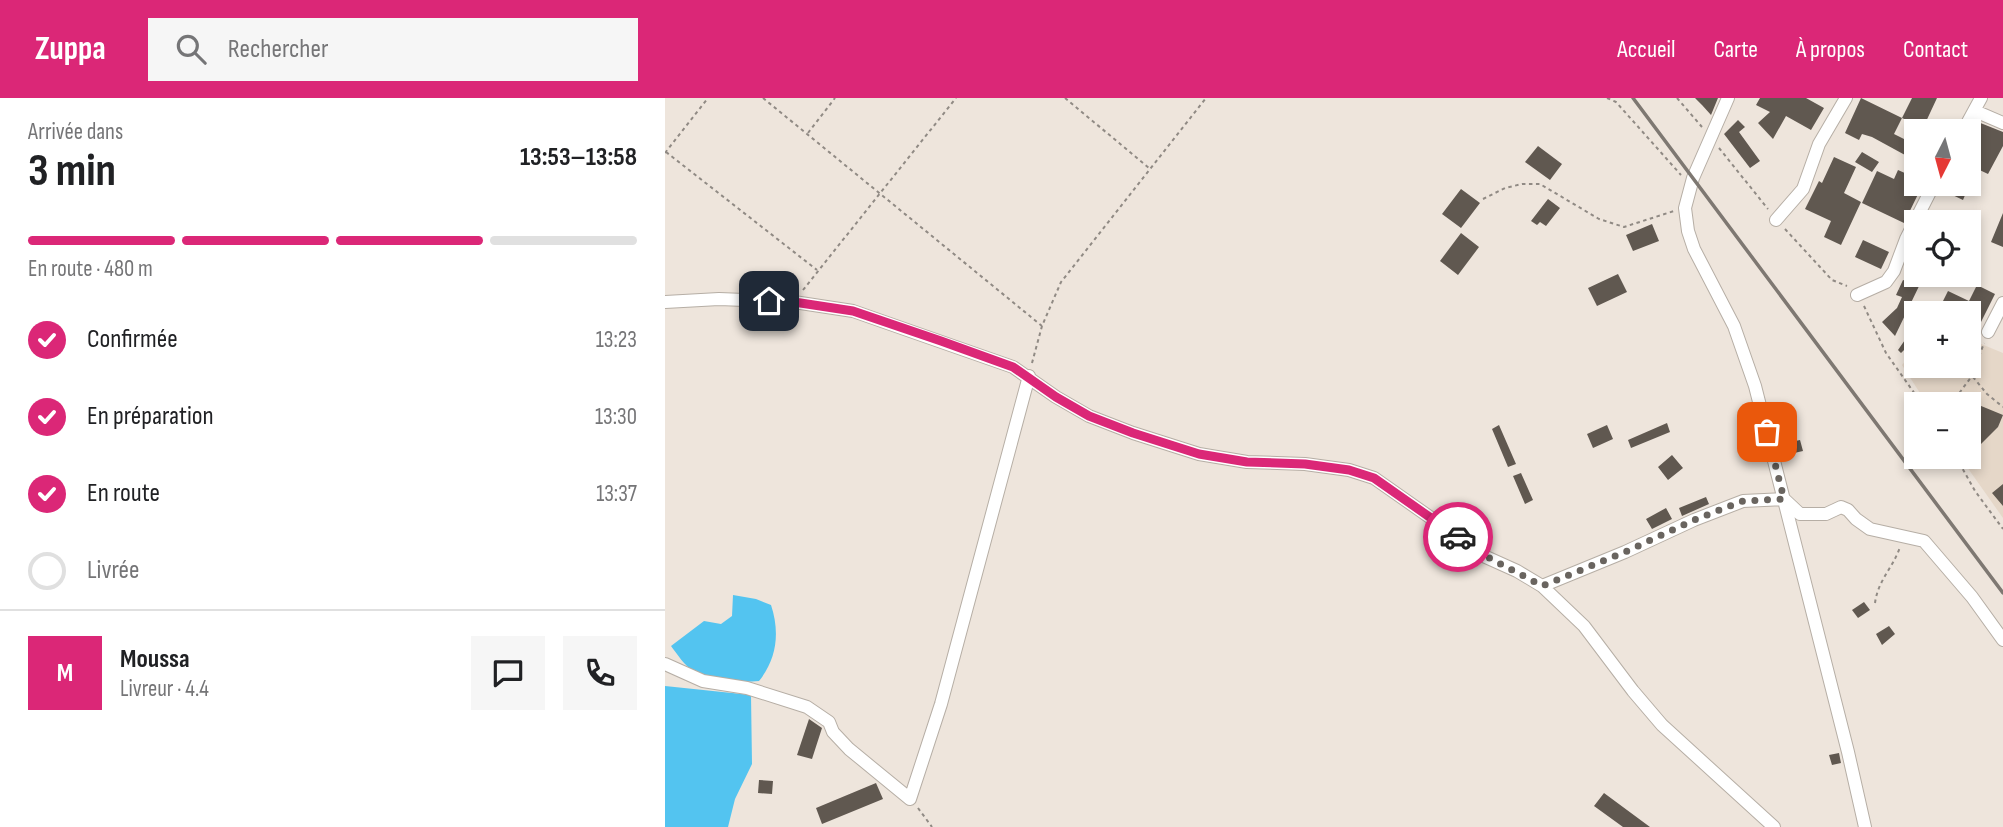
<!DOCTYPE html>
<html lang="fr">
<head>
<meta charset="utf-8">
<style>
  :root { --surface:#fff; --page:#f6f6f6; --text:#202124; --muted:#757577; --line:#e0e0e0; --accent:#db2777 }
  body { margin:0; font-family:"Sofia Sans Condensed",sans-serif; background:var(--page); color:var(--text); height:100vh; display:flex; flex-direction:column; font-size:26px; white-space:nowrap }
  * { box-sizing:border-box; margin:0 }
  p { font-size:23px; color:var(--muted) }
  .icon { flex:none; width:38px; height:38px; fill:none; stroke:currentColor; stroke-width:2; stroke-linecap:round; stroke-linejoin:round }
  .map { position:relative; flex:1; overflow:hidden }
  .panel { display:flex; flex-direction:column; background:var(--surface); width:665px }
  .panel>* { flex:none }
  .needle { width:46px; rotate:186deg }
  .fabs { position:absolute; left:1239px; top:21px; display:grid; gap:14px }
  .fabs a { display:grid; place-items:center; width:77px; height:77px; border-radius:0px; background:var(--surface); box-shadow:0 4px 10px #0003; font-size:35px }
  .pin { position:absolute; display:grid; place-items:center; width:60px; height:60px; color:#fff; margin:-30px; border-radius:14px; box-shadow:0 4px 10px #0006 }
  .courier { position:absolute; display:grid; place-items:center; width:70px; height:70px; margin:-35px; border:5px solid #db2777; border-radius:50%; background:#fff; color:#222; box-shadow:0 2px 9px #0007 }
  .summary em { font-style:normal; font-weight:700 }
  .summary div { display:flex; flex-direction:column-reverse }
  .summary { display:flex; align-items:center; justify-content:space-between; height:119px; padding:0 28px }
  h1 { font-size:46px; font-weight:700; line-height:52px }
  .bar { display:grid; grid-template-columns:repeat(4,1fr); gap:10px 7px; align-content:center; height:84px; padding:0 28px }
  .bar i { height:9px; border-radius:5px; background:var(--line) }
  .bar .active { background:var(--accent) }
  .bar p { grid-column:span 4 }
  .line { display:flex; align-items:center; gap:18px; padding:0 28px; border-top:2px solid var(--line) }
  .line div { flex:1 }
  .round { display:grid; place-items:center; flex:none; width:74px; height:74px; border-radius:0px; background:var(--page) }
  ol { padding:0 28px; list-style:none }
  li { display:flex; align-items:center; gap:21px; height:77px }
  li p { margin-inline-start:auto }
  li .icon { padding:7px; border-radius:50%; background:var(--accent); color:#fff; stroke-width:4 }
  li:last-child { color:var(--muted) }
  li i { width:38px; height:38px; border:4px solid var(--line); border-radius:50% }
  header { display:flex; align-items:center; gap:42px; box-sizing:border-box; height:98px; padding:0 35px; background:var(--accent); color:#fff }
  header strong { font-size:33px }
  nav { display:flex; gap:38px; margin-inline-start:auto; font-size:24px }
  .search { width:490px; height:63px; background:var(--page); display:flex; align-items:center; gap:18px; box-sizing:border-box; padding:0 24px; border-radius:0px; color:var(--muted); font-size:26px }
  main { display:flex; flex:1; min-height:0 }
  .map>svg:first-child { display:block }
</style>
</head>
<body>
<header>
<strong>Zuppa</strong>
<div class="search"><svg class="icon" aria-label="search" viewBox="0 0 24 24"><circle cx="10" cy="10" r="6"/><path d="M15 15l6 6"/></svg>Rechercher</div>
<nav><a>Accueil</a><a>Carte</a><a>À propos</a><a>Contact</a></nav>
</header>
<main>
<section class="panel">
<div class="summary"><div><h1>3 min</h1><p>Arrivée dans</p></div><em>13:53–13:58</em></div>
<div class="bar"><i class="active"></i><i class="active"></i><i class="active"></i><i></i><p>En route · 480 m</p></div>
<ol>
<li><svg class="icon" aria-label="check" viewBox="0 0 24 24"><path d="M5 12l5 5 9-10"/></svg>Confirmée<p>13:23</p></li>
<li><svg class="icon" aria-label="check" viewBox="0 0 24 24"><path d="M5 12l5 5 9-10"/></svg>En préparation<p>13:30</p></li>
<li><svg class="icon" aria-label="check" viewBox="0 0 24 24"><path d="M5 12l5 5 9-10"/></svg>En route<p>13:37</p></li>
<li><i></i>Livrée</li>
</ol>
<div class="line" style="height:126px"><b class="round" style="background:var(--accent);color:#fff">M</b><div><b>Moussa</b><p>Livreur · 4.4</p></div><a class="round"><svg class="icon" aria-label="chat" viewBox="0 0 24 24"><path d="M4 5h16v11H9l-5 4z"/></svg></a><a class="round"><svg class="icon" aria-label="phone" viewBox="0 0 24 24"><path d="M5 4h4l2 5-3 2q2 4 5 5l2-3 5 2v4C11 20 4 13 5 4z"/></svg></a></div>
</section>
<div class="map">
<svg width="1338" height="729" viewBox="0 0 1338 729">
  <rect width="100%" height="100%" fill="#eee5dc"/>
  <path fill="#e5d7c8" d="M1304,241l34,14v165l-43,-61h9v-53h-42l-25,-39 14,-16v17h53z"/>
  <path fill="#53c4f0" d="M68,497l23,4 15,6c9,27 6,54 -12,76 -20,2 -48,0 -66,-10 -8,-5 -16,-17 -22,-25l33,-25 17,3 11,-8z
    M0,588l86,9 1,69 -17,35 -7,28h-63z"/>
  <path fill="#605850" d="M1030,0h23l-7,17 -9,-10z
    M1095,0h46l18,10 -13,22 -25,-14 -13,23 -15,-16 12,-11 -14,-7z
    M1196,0l41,20 -8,16 22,11v16l-44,-24 -10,-3 -3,6 -14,-7z
    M1247,0h25l-14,30 -21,-10z
    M1073,22l7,7 -6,5 21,29 -10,7 -26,-34z
    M1313,24l25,10v14l-15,28 -19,-9v-24z
    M873,48l24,18 -12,16 -25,-18z
    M1197,54l17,10 -7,10 -17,-10z
    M1169,59l22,10 -12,26 17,9 -20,43 -17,-8 7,-16 -26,-12 14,-28 3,2z
    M1233,72l18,8v6h7l-19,39 -42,-20 15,-32 17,8z
    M1283,86h11l9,4 -5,12 -19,-9z
    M796,91l19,14 -19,25 -19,-14z
    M883,101l12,9 -14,18 -6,-4 -3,3 -6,-4z
    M1338,115v34l-12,-5z
    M987,126l7,17 -26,10 -7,-16z
    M796,135l18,14 -21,28 -18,-14z
    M1198,142l26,12 -8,17 -26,-12z
    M953,176l9,18 -30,14 -9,-18z
    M1243,179l13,5 -26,54 -13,-14 15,-14 5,-11 -6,-2 7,-15 3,1z
    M1312,187l18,9 -26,52v-33h-32l11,-22 21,10z
    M1251,226v14l-15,15 -3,-3z
    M1304,303l34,14 -5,12 -29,29z
    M1002,325l3,9 -39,16 -3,-8z
    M834,327l17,39 -8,3 -16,-38z
    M942,327l6,14 -20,9 -6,-14z
    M1135,342l3,11 -9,2 -3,-11z
    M1007,357l11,13 -15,12 -10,-13z
    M856,375l12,27 -8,4 -12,-28z
    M1338,386v22l-11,-13z
    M1041,399l3,7 -27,12 -3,-8z
    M1001,410l6,11 -20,10 -6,-10z
    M1199,504l6,8 -12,8 -6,-8z
    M1224,528l6,8 -13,11 -6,-11z
    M144,621l13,9 -10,31 -15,-4z
    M1174,655l2,10 -9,2 -3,-10z
    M94,682l14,1 -1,13 -14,-1z
    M211,685l7,16 -61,25 -6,-16z
    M939,695l46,34h-27l-29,-21z"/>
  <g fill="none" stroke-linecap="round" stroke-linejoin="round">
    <defs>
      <path id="street" d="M1063,0l-35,80 -8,30 3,23 6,18 40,77 21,60 93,366 17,75
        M1310,13l28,12
        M1298,33l18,-33
        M1111,122l27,-31 16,-45 27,-46
        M1192,197l29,-13 8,-11 12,-32 28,-55
        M0,204l54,-3 75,3 59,9 160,56 43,30 33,19 44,17 66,21 48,8 58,2 44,6 25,8 77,54 26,21 40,18 25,15 42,40 49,65 29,34 112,102
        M1323,234l15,-29
        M877,488l83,-34 69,-32 49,-19 41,-2 16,15h26l15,-7 7,3 8,9 14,10 54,12 48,56 31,43
        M0,566l38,17 44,7 60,19 22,15 4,10 16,17 61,50 31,-95 88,-328"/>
    </defs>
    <use href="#street" stroke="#b6aea5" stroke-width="14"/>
    <path stroke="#908a84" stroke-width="2" stroke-dasharray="3.5 3.5" stroke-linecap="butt" d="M98,0l279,228
      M400,0l84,70
      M942,0l9,4 65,73
      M1012,0l25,29
      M143,35l27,-35
      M1054,50l49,61
      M1,54l151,118
      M0,55l43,-55
      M818,101l22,-11 17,-4h18l59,35 25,8 50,-16
      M1120,131l47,51 15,6
      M138,192l153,-192
      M1199,208l22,47 36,51
      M367,265l10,-37 19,-44 145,-184
      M1308,279l14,17 16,13
      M1286,306l21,-28 12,-33
      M1291,359l19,34 28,38
      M1210,505c3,-23 18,-35 25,-56
      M253,710l14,19"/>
    <use href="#street" stroke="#fff" stroke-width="12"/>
    <path stroke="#7e7872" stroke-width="3.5" d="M968,0l370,495"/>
  </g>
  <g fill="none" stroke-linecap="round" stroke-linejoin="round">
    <path stroke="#69645f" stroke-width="7" stroke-dasharray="0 12.6" d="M793,439c26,21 55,32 84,49l83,-34 69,-32 49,-19 41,-2 -17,-67"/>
    <path stroke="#db2777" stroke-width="9" d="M104,203l25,1 59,9 88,30 72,26 43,30 33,19 44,17 66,21 48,8 58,2 44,6 25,8 84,59"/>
  </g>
</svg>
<div class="fabs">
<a><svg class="needle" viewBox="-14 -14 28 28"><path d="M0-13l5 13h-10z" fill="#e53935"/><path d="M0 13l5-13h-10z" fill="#757577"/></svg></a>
<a><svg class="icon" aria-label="locate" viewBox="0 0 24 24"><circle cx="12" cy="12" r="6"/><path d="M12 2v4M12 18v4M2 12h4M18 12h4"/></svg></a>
<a>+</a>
<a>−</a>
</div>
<div class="pin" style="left:1102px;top:334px;background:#ea580c"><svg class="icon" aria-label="bag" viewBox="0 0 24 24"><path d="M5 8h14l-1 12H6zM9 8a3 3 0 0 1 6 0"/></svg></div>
<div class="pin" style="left:104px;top:203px;background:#1f2937"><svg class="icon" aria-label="home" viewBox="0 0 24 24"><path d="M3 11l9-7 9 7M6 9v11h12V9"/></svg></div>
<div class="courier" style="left:793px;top:439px"><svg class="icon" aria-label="car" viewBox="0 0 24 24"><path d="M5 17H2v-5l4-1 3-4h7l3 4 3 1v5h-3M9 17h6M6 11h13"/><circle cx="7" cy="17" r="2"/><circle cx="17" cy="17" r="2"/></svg></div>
</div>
</main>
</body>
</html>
